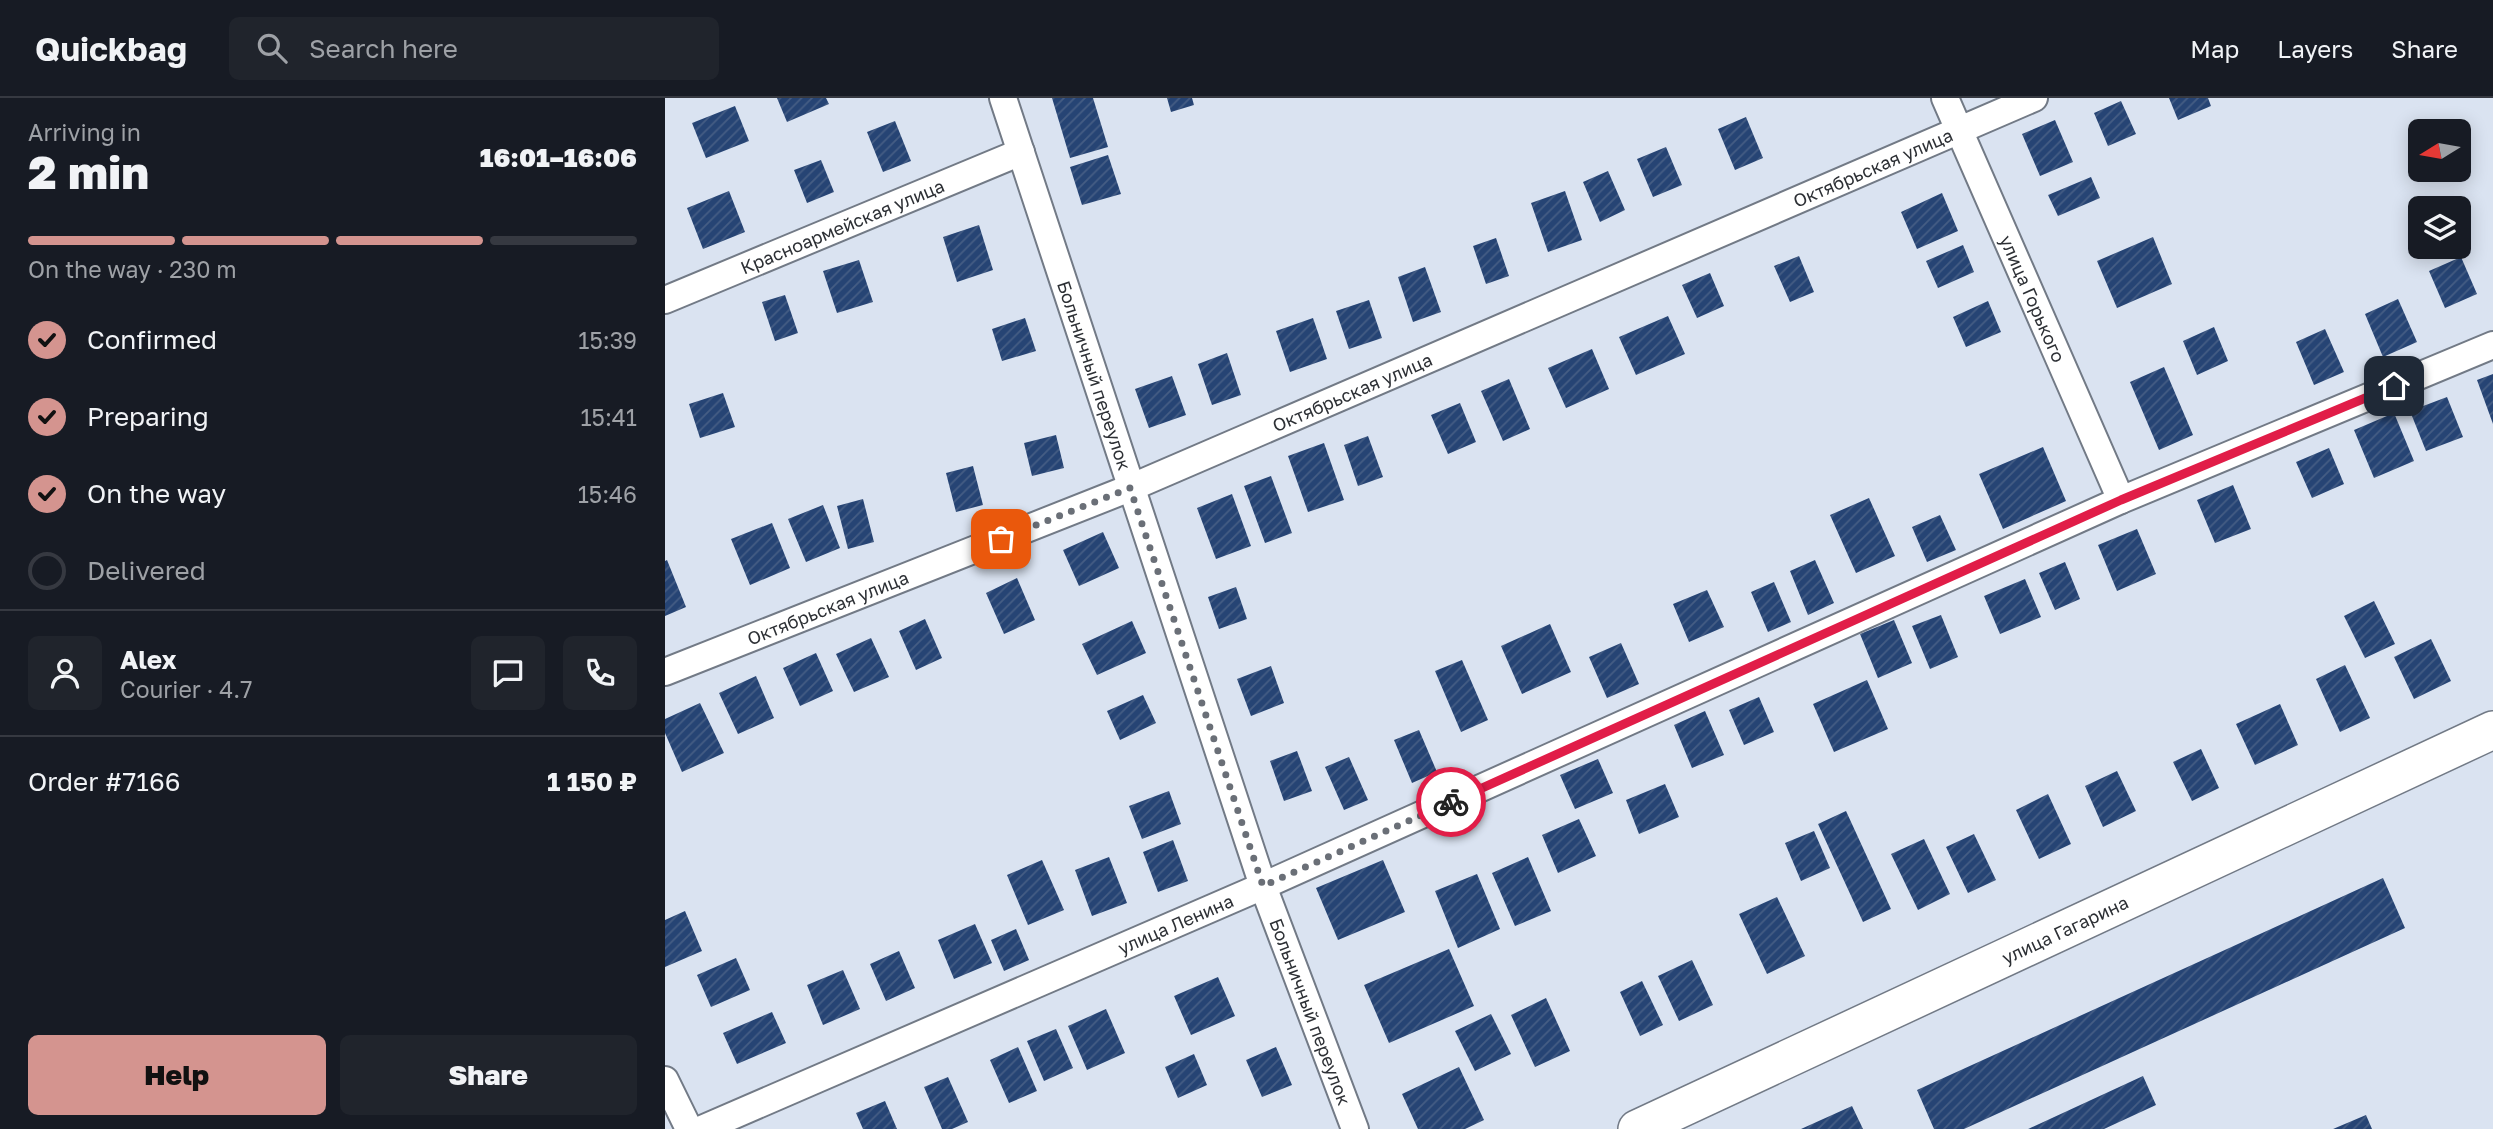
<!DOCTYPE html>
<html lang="en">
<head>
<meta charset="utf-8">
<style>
  :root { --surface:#171b24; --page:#20242c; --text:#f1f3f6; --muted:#9ea1a6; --line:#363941; --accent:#d4948f }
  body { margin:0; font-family:"Golos Text",sans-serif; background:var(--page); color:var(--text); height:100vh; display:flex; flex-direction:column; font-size:26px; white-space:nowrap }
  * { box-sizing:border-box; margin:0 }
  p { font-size:23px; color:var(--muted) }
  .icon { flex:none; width:38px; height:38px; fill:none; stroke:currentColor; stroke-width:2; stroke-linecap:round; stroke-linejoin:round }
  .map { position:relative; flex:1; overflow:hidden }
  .details { display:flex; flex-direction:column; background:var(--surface); width:665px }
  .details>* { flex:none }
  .needle { width:46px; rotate:259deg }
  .buttons { position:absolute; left:1743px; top:21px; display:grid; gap:14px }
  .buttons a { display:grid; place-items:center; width:63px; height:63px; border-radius:10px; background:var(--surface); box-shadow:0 4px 18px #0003; font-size:35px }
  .pin { position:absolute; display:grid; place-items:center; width:60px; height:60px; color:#fff; margin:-30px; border-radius:14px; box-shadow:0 4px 10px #0006 }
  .courier { position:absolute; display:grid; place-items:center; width:70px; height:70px; margin:-35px; border:5px solid #e11d48; border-radius:50%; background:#fff; color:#222; box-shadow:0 2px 9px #0007 }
  .headline em { font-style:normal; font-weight:800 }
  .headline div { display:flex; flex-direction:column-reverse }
  .headline { display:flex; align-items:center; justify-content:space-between; height:119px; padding:0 28px }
  h1 { font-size:46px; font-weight:800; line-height:52px }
  .bar { display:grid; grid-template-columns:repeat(4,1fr); gap:10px 7px; align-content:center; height:84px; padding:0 28px }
  .bar i { height:9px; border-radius:5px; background:var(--line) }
  .bar .active { background:var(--accent) }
  .bar p { grid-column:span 4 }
  .line { display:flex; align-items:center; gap:18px; padding:0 28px; border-top:2px solid var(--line) }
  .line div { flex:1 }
  .round { display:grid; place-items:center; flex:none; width:74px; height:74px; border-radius:10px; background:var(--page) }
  ol { padding:0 28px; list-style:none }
  li { display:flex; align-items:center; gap:21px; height:77px }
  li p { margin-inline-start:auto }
  li .icon { padding:7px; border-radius:50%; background:var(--accent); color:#111; stroke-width:4 }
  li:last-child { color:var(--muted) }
  li i { width:38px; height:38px; border:4px solid var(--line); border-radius:50% }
  .button { display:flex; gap:14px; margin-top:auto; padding:14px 28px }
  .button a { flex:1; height:80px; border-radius:10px; background:var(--accent); color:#111; font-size:28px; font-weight:800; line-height:80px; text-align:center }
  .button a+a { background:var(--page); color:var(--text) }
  header { display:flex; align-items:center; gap:42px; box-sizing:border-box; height:98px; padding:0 35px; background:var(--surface); border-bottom:2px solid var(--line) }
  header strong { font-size:33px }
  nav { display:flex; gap:38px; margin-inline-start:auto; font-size:24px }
  .search { width:490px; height:63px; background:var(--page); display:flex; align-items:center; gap:18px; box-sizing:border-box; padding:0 24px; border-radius:10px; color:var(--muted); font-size:26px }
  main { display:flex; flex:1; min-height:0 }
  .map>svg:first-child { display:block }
</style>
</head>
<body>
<header>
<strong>Quickbag</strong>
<div class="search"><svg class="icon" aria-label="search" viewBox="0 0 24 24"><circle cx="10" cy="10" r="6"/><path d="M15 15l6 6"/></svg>Search here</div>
<nav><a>Map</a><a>Layers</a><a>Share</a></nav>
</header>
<main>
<section class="details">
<div class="headline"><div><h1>2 min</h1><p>Arriving in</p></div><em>16:01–16:06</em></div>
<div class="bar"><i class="active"></i><i class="active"></i><i class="active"></i><i></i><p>On the way · 230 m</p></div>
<ol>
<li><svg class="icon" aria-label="check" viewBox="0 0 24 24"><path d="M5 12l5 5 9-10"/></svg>Confirmed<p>15:39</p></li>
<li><svg class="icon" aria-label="check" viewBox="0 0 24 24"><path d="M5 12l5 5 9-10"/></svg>Preparing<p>15:41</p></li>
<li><svg class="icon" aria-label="check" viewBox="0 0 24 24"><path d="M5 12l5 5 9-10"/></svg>On the way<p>15:46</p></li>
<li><i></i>Delivered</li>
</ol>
<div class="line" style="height:126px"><a class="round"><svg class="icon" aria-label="person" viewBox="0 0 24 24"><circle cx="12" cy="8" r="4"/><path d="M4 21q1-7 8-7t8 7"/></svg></a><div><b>Alex</b><p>Courier · 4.7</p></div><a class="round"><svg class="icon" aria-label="chat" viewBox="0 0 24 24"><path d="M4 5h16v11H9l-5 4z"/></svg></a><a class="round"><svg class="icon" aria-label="phone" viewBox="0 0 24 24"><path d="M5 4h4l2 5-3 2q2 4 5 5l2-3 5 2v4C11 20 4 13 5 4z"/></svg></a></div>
<div class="line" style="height:91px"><div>Order #7166</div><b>1 150 ₽</b></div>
<div class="button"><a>Help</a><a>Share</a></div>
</section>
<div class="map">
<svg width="1828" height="1031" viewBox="0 0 1828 1031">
  <defs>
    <pattern id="building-hatch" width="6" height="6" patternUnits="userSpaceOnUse" patternTransform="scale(1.75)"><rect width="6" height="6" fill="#264474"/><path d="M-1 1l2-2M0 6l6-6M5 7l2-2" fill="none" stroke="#455d84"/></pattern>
  </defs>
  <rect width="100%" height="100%" fill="#dae3f1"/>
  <path fill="url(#building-hatch)" d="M112,0h49l3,6 -42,18z
    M387,0h41l15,49 -38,11z
    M502,0h25l2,7 -23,7z
    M1504,0h39l3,8 -33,14z
    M1456,3l15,33 -28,12 -14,-33z
    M70,8l14,35 -43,17 -14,-35z
    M1081,19l17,41 -28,12 -17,-41z
    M1390,22l18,42 -33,14 -18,-42z
    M230,23l16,40 -28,11 -16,-40z
    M1001,49l16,38 -29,12 -16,-38z
    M443,57l13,39 -39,11 -12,-38z
    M156,62l13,32 -27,11 -13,-33z
    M943,73l17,39 -25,12 -17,-40z
    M1426,79l9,21 -42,18 -10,-21z
    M64,93l16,41 -42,17 -16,-41z
    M900,93l17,49 -34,12 -17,-49z
    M1277,95l16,38 -41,18 -16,-37z
    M314,127l14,45 -36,12 -14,-45z
    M1488,139l19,47 -55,24 -20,-47z
    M831,140l13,38 -23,8 -13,-38z
    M1298,147l11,27 -36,16 -12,-27z
    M1134,158l15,36 -24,10 -16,-36z
    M1796,159l16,37 -32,14 -16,-37z
    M194,162l14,42 -36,11 -14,-42z
    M760,169l16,45 -28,10 -15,-45z
    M1045,175l14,33 -27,12 -15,-33z
    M120,197l13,38 -23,8 -13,-39z
    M1733,201l19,43 -34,15 -18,-43z
    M704,202l13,38 -33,11 -13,-38z
    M1323,203l13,31 -35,15 -13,-30z
    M1003,218l17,38 -49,21 -17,-38z
    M360,220l11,33 -34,10 -10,-32z
    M648,220l14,41 -37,13 -14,-41z
    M1549,229l14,34 -31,14 -14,-34z
    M1660,231l19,43 -30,13 -18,-43z
    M927,251l17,40 -43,19 -18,-40z
    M562,255l14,42 -29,10 -14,-41z
    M1499,269l29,68 -34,15 -29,-68z
    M1828,276v50l-16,-44z
    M507,278l14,39 -37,13 -14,-39z
    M844,281l21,50 -27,12 -22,-50z
    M58,295l12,34 -35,11 -11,-34z
    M1782,299l16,40 -37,14 -16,-40z
    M795,305l16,39 -28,12 -17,-39z
    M1729,315l20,48 -40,17 -20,-48z
    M391,337l8,33 -32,8 -8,-33z
    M703,338l15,41 -25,9 -14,-41z
    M659,345l20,57 -36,12 -20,-56z
    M1378,349l23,54 -63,28 -24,-55z
    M1664,350l15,36 -32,14 -16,-36z
    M308,368l10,39 -27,7 -10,-39z
    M606,378l21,57 -27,10 -21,-57z
    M1568,387l18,44 -36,14 -18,-43z
    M567,396l19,52 -35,13 -19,-51z
    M1204,400l26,58 -39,17 -26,-58z
    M198,401l11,43 -26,7 -11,-43z
    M158,407l17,43 -34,14 -18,-43z
    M1275,417l16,35 -29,12 -15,-35z
    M107,425l18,45 -40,17 -19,-46z
    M1472,431l19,45 -39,17 -19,-46z
    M438,434l16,36 -40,18 -16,-36z
    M2,462l19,47 -21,9v-55z
    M1150,462l19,43 -26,12 -18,-44z
    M1400,464l15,37 -25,11 -16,-37z
    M352,480l18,42 -31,14 -18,-41z
    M1360,481l16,38 -41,17 -16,-38z
    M1109,484l17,40 -23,10 -17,-40z
    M571,489l11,32 -28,10 -11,-32z
    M1042,492l17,37 -35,15 -16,-38z
    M1709,503l21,43 -30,14 -21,-42z
    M1276,517l17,42 -28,12 -18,-43z
    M260,521l17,39 -26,12 -17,-39z
    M1229,522l18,43 -34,15 -18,-44z
    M467,523l14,32 -49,22 -15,-31z
    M885,526l21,48 -49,22 -21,-48z
    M206,540l18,39 -35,15 -18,-38z
    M1766,541l20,42 -37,18 -20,-42z
    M956,545l18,41 -32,14 -18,-41z
    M151,555l17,38 -33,15 -17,-38z
    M797,562l26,60 -27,12 -26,-61z
    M1680,567l25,53 -30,14 -24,-53z
    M606,568l13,37 -33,13 -14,-37z
    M91,578l18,42 -36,16 -19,-41z
    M1202,582l21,49 -54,23 -21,-48z
    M478,597l13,28 -36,17 -13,-29z
    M1094,599l15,35 -30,13 -15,-35z
    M35,605l24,50 -42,19 -17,-39v-14z
    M1615,606l18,41 -43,20 -19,-41z
    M1040,613l19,44 -32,13 -18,-43z
    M754,632l18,42 -25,11 -18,-43z
    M1536,651l18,39 -27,13 -19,-39z
    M632,653l15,40 -28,10 -14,-40z
    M684,659l19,43 -24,10 -19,-43z
    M933,661l15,34 -38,16 -15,-34z
    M1452,673l19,40 -33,16 -18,-41z
    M1000,686l14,33 -40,17 -13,-34z
    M504,693l12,33 -39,15 -13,-33z
    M1383,696l23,50 -32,15 -23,-49z
    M1181,713l45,98 -28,13 -45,-98z
    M914,721l17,37 -38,17 -16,-38z
    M1149,733l16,37 -29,13 -16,-38z
    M1309,736l22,46 -28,13 -22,-46z
    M1259,741l26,55 -32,16 -27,-56z
    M508,742l15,41 -30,11 -15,-40z
    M444,759l18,46 -35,13 -17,-46z
    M863,759l23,54 -36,15 -23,-53z
    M377,762l22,50 -36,15 -21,-50z
    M718,762l22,52 -67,28 -22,-52z
    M812,776l23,55 -42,19 -23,-57z
    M1718,780l22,50 -441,201h-30l-17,-39z
    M1112,799l28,59 -38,18 -28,-60z
    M20,813l17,40 -37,16v-47z
    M310,826l17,39 -38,16 -16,-39z
    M351,831l13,31 -25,11 -13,-31z
    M784,851l25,57 -85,37 -25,-58z
    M234,853l16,37 -29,13 -16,-37z
    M71,860l14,32 -39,17 -14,-32z
    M1027,862l21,45 -34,16 -21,-45z
    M178,872l17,39 -37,16 -16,-40z
    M553,879l17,39 -44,19 -17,-39z
    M977,883l21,44 -23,11 -20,-44z
    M881,900l24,53 -35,16 -24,-52z
    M441,911l19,44 -38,17 -19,-44z
    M107,914l14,31 -49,21 -14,-31z
    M826,916l20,40 -36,17 -20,-40z
    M391,931l17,39 -29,13 -17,-40z
    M353,949l19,44 -28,12 -19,-43z
    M611,949l16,38 -30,12 -16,-37z
    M529,956l13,31 -29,13 -13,-31z
    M794,969l25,53 -19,9h-47l-16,-35z
    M1478,978l13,29 -52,24h-76z
    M283,979l20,45 -16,7h-10l-18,-42z
    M220,1003l12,28h-34l-7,-16z
    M1187,1008l11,23h-62z
    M1701,1017l6,14h-39z"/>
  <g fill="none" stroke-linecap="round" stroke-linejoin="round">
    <defs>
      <g id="minor">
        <path id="s1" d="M338,0l260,788 92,243"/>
        <path id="s2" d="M1280,0l176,402"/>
        <path id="s3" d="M0,202l356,-148"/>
        <path id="s4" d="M0,574l465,-184 904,-390"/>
        <path d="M0,982l24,49"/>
        <path id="s5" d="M37,1031l561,-243 858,-386 372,-155"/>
      </g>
      <g id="secondary">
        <path id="s6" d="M972,1031l856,-399"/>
      </g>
    </defs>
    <use href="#minor" stroke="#727a86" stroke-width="30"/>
    <use href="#secondary" stroke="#727a86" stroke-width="40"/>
    <use href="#minor" stroke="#fff" stroke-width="26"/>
    <use href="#secondary" stroke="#fff" stroke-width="37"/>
  </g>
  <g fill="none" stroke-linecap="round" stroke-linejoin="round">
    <path stroke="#6a6f77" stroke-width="7" stroke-dasharray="0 12.6" d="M336,441l129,-51 133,398 188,-84"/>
    <path stroke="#e11d48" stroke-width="9" d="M786,704l670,-302 273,-114"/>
  </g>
  <g text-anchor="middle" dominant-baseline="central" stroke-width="7" stroke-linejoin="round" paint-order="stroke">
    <g font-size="18" fill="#2d3035" stroke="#e7f0fe">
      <text stroke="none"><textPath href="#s4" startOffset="1309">Октябрьская улица</textPath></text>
      <text stroke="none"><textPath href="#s3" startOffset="192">Красноармейская улица</textPath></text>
      <text stroke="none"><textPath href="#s2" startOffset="219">улица Горького</textPath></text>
      <text stroke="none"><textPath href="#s1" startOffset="292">Больничный переулок</textPath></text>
      <text stroke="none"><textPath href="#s4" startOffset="742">Октябрьская улица</textPath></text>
      <text stroke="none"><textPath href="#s4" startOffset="175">Октябрьская улица</textPath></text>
      <text stroke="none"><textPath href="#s5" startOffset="516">улица Ленина</textPath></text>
      <text stroke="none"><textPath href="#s6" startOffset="472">улица Гагарина</textPath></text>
      <text stroke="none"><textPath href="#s1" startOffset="964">Больничный переулок</textPath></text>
    </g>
  </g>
</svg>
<div class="buttons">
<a><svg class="needle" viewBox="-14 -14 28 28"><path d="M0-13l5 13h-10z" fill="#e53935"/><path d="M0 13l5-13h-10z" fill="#9ea1a6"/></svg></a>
<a><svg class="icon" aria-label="layers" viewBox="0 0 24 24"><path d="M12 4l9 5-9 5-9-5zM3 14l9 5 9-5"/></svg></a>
</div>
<div class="pin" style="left:336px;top:441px;background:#ea580c"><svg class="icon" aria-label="bag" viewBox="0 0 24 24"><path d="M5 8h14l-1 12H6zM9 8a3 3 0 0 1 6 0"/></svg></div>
<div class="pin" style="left:1729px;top:288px;background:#1f2937"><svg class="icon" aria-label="home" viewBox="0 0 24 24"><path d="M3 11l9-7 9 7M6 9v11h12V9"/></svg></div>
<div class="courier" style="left:786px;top:704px"><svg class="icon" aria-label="bike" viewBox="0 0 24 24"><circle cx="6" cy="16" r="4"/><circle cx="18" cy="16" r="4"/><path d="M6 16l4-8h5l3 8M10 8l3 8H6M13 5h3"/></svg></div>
</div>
</main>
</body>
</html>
